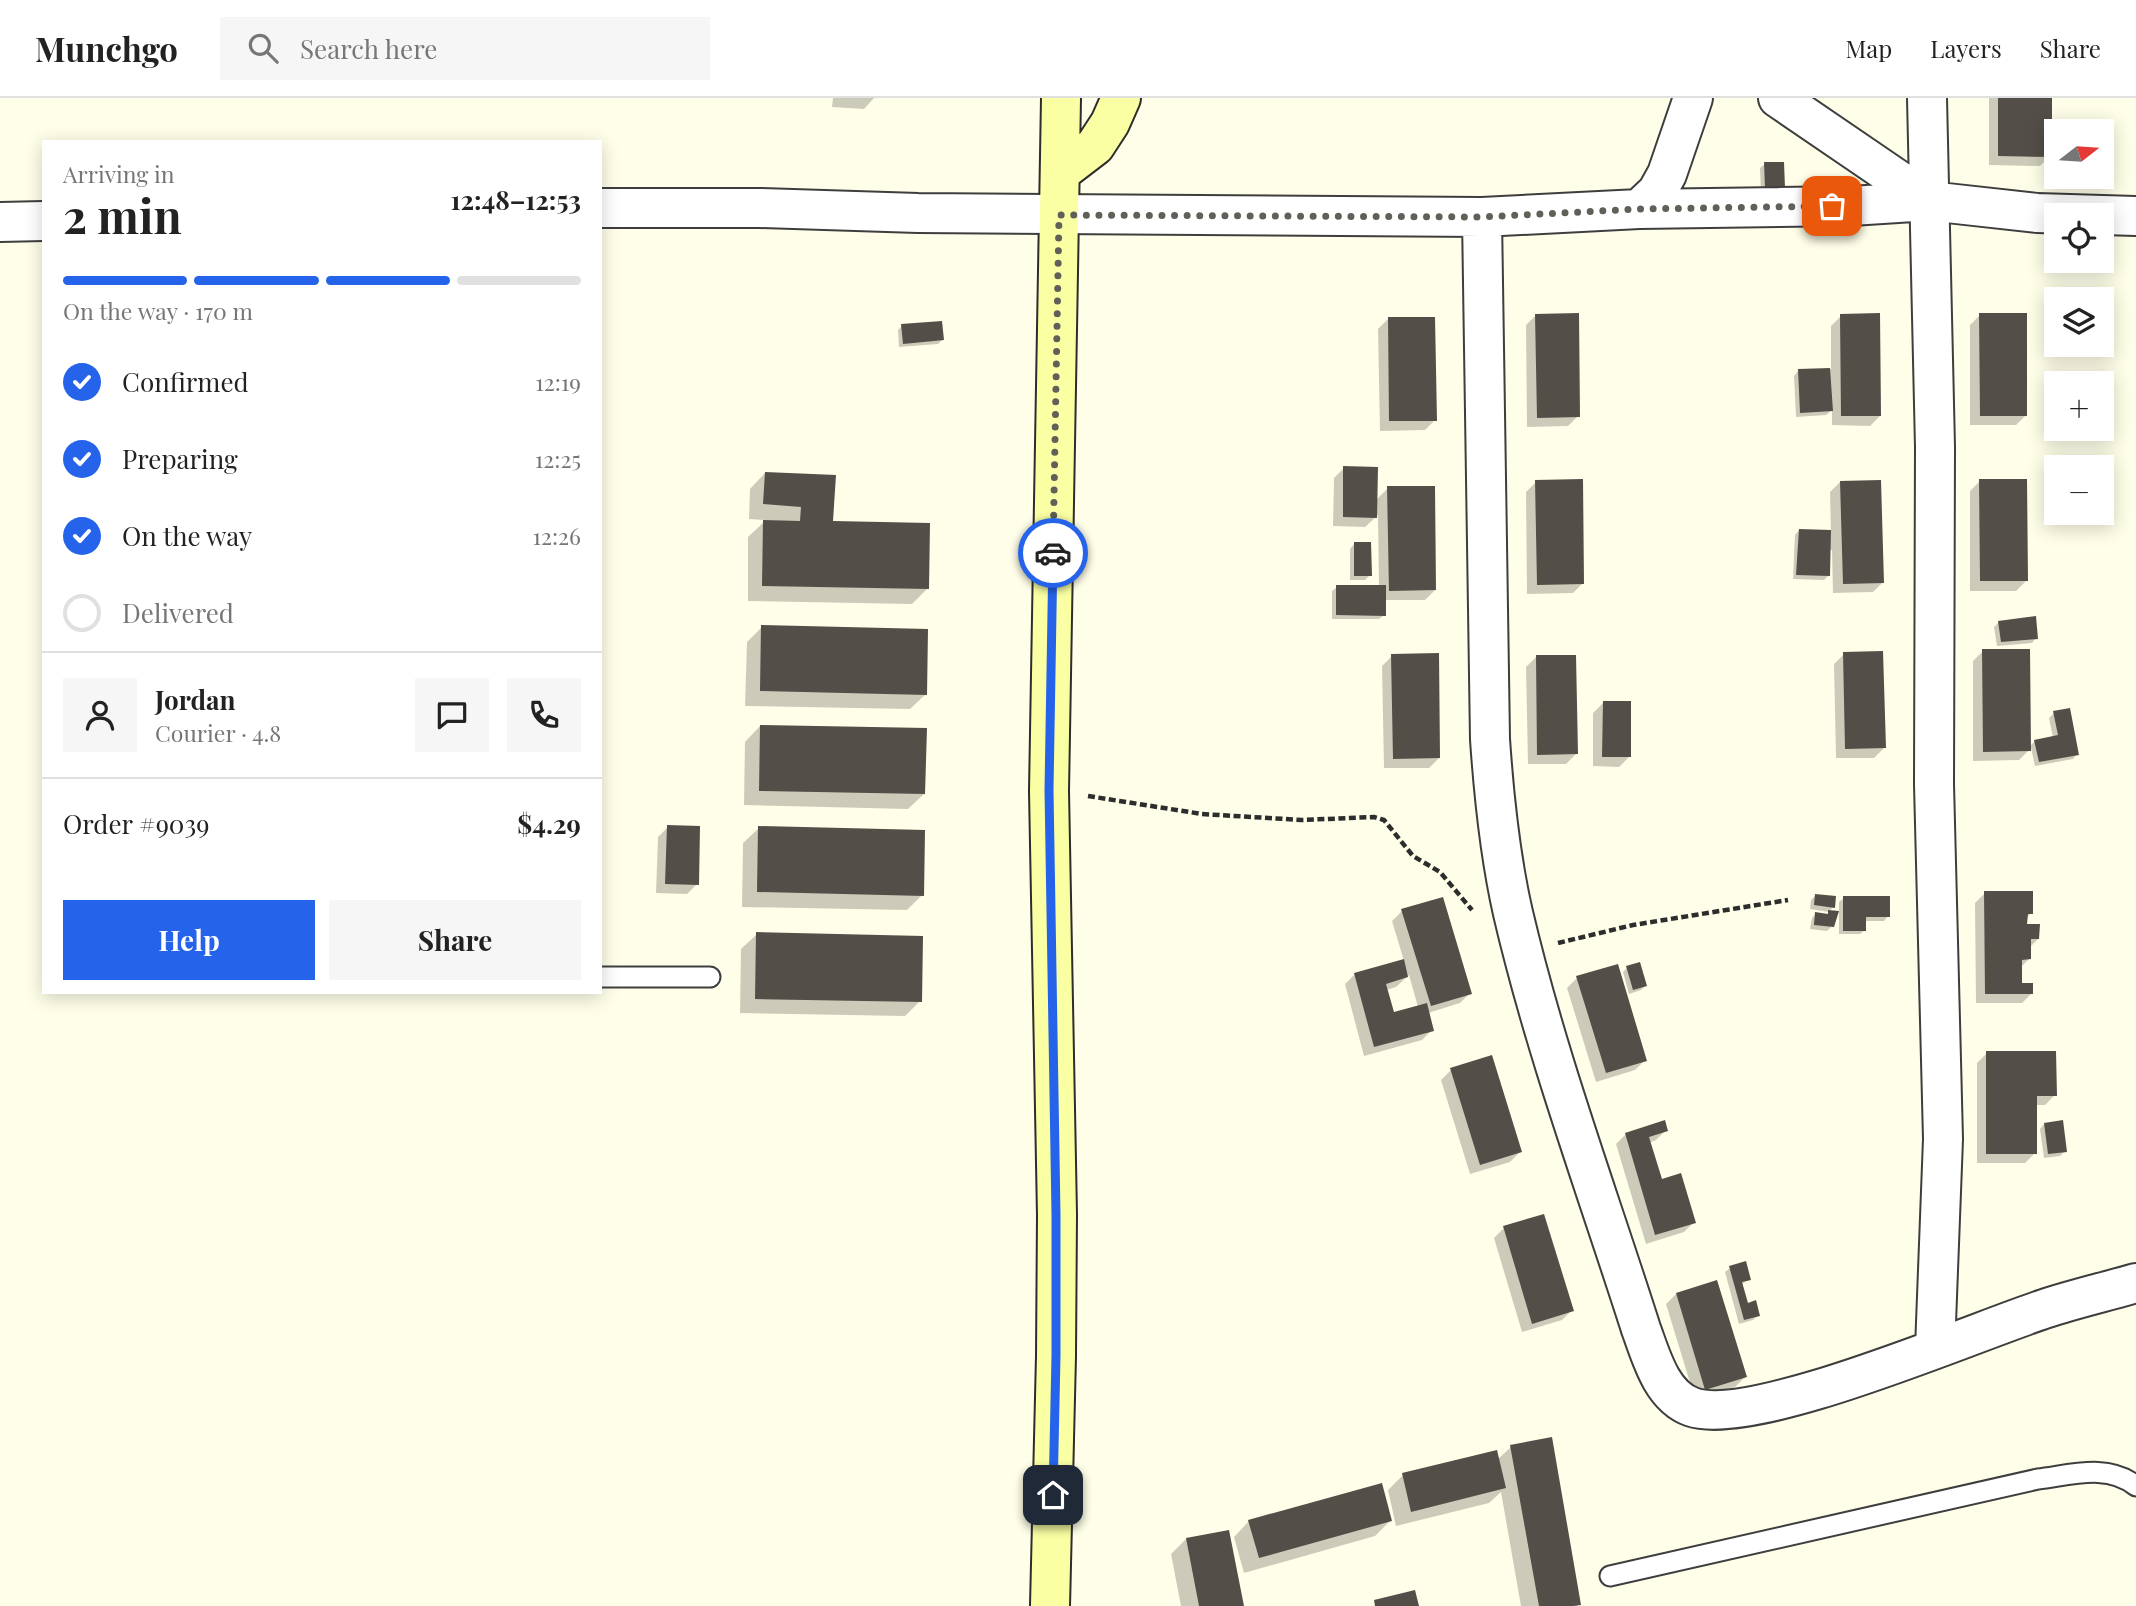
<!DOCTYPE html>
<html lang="en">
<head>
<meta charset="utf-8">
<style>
  :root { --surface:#fff; --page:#f6f6f6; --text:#222; --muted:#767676; --line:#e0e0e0; --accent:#2563eb }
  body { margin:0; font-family:"Playfair Display",serif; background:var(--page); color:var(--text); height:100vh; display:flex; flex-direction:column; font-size:26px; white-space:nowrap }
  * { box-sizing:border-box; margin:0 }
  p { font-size:23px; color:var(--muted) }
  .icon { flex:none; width:38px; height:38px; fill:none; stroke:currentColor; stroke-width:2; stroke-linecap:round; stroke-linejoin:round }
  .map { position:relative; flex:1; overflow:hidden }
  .panel { position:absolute; left:42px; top:42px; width:560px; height:854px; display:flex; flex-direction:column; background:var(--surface); border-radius:0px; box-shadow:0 4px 18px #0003 }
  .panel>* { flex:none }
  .needle { width:46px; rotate:73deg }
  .controls { position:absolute; left:2044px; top:21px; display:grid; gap:14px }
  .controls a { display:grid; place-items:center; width:70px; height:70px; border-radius:0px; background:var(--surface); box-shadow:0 4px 18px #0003; font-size:35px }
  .pin { position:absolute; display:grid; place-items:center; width:60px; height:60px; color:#fff; margin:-30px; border-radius:14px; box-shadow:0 4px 10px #0006 }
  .courier { position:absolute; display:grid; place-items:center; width:70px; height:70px; margin:-35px; border:5px solid #2563eb; border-radius:50%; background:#fff; color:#222; box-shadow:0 2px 9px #0007 }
  .summary em { font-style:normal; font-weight:700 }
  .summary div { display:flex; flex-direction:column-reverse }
  .summary { display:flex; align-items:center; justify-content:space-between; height:119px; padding:0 21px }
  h1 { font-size:46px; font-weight:700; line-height:52px }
  .bar { display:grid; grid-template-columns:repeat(4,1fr); gap:10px 7px; align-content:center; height:84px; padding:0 21px }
  .bar i { height:9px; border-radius:5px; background:var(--line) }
  .bar .selected { background:var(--accent) }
  .bar p { grid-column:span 4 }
  .line { display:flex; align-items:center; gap:18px; padding:0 21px; border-top:2px solid var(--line) }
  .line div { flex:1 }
  .round { display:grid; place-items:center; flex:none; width:74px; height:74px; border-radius:0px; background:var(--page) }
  ol { padding:0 21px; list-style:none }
  li { display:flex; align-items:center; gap:21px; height:77px }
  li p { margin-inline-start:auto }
  li .icon { padding:7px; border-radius:50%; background:var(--accent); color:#fff; stroke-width:4 }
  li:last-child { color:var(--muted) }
  li i { width:38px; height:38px; border:4px solid var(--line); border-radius:50% }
  .primary-button { display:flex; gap:14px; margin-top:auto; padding:14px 21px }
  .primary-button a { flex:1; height:80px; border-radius:0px; background:var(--accent); color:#fff; font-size:28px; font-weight:700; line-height:80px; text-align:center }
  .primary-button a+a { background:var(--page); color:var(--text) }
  header { display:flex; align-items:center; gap:42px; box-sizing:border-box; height:98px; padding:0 35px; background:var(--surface); border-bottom:2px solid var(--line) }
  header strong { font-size:33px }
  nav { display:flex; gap:38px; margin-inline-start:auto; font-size:24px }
  .search { width:490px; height:63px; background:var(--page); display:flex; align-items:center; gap:18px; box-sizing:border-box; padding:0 24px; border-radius:0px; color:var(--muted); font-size:26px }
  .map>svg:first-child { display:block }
</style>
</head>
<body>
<header>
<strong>Munchgo</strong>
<div class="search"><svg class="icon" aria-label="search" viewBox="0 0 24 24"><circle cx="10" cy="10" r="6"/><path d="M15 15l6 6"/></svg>Search here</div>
<nav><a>Map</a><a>Layers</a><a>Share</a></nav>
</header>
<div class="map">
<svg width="2136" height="1508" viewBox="0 0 2136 1508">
  <rect width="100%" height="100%" fill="#fffee8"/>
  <path fill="#0003" fill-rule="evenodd" d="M833,0h41l-10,11 -32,-2z
    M1989,0h61v58l-10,10 -51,-1z
    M1765,66l18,23 -22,6 -1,-25z
    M1536,217l42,101 -10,10 -41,1 -1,-102z
    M1980,217l46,100 -10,10h-46v-100z
    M1841,218l39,100 -10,10 -38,-1v-15l-6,5 -30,2 -2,-41 4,-5 33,-2v-43z
    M1388,221l47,101 -10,10 -45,1 -2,-102z
    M902,228l41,13 -5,5 -39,3 -1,-17z
    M1344,370l32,32 12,-12 47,102 -10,10h-41v15l-5,4h-47v-28l5,-4h42l-1,-72 -13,12 -32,-1 1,-48z
    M765,375l66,50 96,66 -15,15 -164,-3v-64l18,-17 -17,-1 1,-30z
    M1980,383l46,100 -10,10h-46v-100z
    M1536,384l47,101 -10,10 -46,1 -1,-102z
    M1840,384l43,100 -10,10 -40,1 -1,-43h-3l-1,26 -4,4 -31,-1 2,-44 4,-5 32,2 -1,-40z
    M1354,446l16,31 -5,5h-15v-31z
    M1999,524l37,16 -4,5 -35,3 -3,-19z
    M762,529l164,67 -16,15 -165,-3 2,-64z
    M1983,553l46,96 6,-6 18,-3 -4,-20 5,-5 23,41 -4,5 -38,7 -4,-18 -12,12 -46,1v-100z
    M1844,556l40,94 -10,10h-38l-2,-94z
    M1392,558l47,102 -10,10h-45l-2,-102z
    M1536,559l40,97 -10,10h-38l-2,-97z
    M1603,605l26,54 -10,10 -26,-1v-53z
    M760,628l164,68 -16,15 -164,-4 1,-63z
    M668,729l29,57 -10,10 -31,-1 2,-56z
    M759,730l163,67 -15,15 -165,-3 1,-64z
    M1985,795l46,20 -5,5v8l12,13 -8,8 -1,12 -9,9v16l12,9 -10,10h-46l-1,-100z
    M1816,797l17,12 -4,5 -19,-3 1,-9z
    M1844,800l44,18 -4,5h-20l1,9 -5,4h-21v-32z
    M1402,813l68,82 -10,10 -32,10 4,17 -10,10 -58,16 -19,-72 10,-10 49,-13 -12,-40zM1409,877l9,32 -25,7 -7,-24 10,-3z
    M1829,814l3,14 -5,5 -17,-2 2,-11 4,-4 10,1z
    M757,836l163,67 -15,15 -165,-3 1,-64z
    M1627,870l18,18 -4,4 -12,4 -6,-22z
    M1577,880l68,82 -10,10 -39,12 -29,-94z
    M1987,955l68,42 -10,10h-10v48l-10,10h-48v-100z
    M1451,972l69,82 -10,10 -40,12 -29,-94z
    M2044,1026l21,27 -5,5 -16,2 -4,-29z
    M1666,1032l-10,10 -7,3 11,38 34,41 -10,10 -38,12 -30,-100 10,-10z
    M1543,1118l29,94 -10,10 -40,12 -28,-94 10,-10z
    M1730,1170l19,11 -8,6 6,20 11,10 -5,5 -14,4 -14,-52z
    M1676,1196l69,83 -10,10 -40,12 -29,-95z
    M1511,1349l68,157 -2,2h-56l-20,-114 -12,11 -93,23 -8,-36 15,-15 94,-15z
    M1249,1423h141l-15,15 -131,37 -10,-36z
    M1186,1441l56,67h-61l-10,-52z"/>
  <path fill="#534e47" d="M1998,0h54v59l-54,-1z
    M1764,64h20l1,26 -20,1z
    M1579,215l1,104 -43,1 -2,-104z
    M1880,215l1,103h-40l-1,-102z
    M1979,215h48v103h-47z
    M1388,219h47l2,104h-48z
    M942,223l2,19 -41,4 -2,-20z
    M1830,270l3,43 -33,2 -2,-44z
    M1343,368l35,1 -1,51 -34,-1z
    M765,374l71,3 -3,46 97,2 -1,66 -167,-3 1,-66 37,1 1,-14 -38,-3z
    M1583,381l1,105 -47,1 -2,-105z
    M1979,381h48l1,102h-48z
    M1881,382l3,103 -41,1 -3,-103z
    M1387,388h48l1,104 -47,1z
    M1799,431l32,1 -1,46 -34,-1z
    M1354,444h17l1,34h-18z
    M1336,487h50v31l-50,-1z
    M2036,518l2,23 -37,3 -3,-21z
    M761,527l167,4 -1,66 -167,-4z
    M1982,551h48l1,102 -48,1z
    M1883,553l3,97 -41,1 -2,-97z
    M1439,555l1,105 -47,1 -2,-105z
    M1536,557h40l2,99 -41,1z
    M1603,603h28v56h-29z
    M2070,610l9,47 -40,7 -5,-22 24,-5 -5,-24z
    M760,627l167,3 -2,66 -166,-3z
    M667,727l33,1 -1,59 -34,-1z
    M758,728l167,4 -1,66 -167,-4z
    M1984,793h49v23h-5l-1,10h13l-1,15h-8v20l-9,1v23h11v11h-48z
    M1815,796l21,2 -1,12 -21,-3z
    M1843,798h47v21h-24v14h-23z
    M1443,799l29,97 -41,12 -30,-97z
    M1828,812l11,1 -5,16 -20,-2 1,-13 13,2z
    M756,834l167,4 -1,66 -167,-3z
    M1404,861l4,18 -22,7 8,28 33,-9 7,28 -60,16 -20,-74z
    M1640,864l7,24 -14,4 -7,-24z
    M1618,866l29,97 -41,12 -30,-97z
    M1986,953h70l1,45h-20v58h-51z
    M1492,957l30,97 -42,13 -30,-97z
    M1665,1022l3,11 -19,6 13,42 19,-6 15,50 -41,12 -30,-102z
    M2063,1022l4,32 -19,2 -4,-31z
    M1544,1116l30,97 -42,13 -29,-98z
    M1746,1163l5,19 -9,2 6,21 8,-3 4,16 -16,4 -15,-54z
    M1717,1182l30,97 -42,13 -29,-97z
    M1552,1339l29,168 -8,1h-34l-29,-161z
    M1497,1352l9,38 -95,24 -9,-39z
    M1382,1385l10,38 -133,37 -11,-38z
    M1229,1432l15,76h-45l-13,-68z
    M1415,1492l4,16h-44l-1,-6z"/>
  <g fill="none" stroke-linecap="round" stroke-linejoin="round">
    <defs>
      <path id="lane" d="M600,879h110
        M1610,1478l428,-97c33,-4 70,-16 98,7"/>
      <path id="street" d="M1778,0l151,103
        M1927,0l8,349 -1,337 9,355 -8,210
        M600,110h160l158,5 564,4 157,-8 212,-3 78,-5 108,12 99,3
        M1639,111l18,-17 10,-18 26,-76
        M1482,119l8,522c4,59 10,117 23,174 33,141 84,278 128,416 10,27 20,67 51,78 61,21 282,-75 352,-98 30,-10 61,-17 92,-26
        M0,124l44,-1"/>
      <path id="secondary" d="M1061,74l34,-26 15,-23 11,-25
        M1050,1508l6,-250 1,-141 -8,-424 12,-693"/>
    </defs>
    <use href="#lane" stroke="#3e3e3e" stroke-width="23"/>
    <use href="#street" stroke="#3e3e3e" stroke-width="42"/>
    <use href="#secondary" stroke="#2d2d2d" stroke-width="42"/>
    <path stroke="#2d2d2d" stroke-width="4.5" stroke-dasharray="7 3.5" stroke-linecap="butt" d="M1088,698l114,18 100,6 72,-3 10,3 29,36 27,16 32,38
      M1558,845l75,-18 155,-25"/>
    <use href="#lane" stroke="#fff" stroke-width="19"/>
    <use href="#street" stroke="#fff" stroke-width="38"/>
    <use href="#secondary" stroke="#faffa3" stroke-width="38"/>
  </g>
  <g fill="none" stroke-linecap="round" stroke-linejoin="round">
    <path stroke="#606058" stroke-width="7" stroke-dasharray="0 12.6" d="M1053,455l6,-338 423,2 157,-8 193,-3"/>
    <path stroke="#2563eb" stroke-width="9" d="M1053,1397l3,-139v-141l-7,-425 4,-237"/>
  </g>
</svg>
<div class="controls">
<a><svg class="needle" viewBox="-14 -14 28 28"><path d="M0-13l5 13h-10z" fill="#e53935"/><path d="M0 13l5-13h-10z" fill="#767676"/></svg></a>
<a><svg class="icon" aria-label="locate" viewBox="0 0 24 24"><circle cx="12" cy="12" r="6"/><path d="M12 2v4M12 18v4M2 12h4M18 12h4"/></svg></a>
<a><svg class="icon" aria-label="layers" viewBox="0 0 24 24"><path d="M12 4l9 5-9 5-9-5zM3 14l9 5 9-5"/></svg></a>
<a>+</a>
<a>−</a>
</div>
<div class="pin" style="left:1832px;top:108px;background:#ea580c"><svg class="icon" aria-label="bag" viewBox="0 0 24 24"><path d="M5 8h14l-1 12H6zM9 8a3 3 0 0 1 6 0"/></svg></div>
<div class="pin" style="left:1053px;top:1397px;background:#1f2937"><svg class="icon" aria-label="home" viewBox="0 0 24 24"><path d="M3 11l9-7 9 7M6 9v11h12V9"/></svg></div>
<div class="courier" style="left:1053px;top:455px"><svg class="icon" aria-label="car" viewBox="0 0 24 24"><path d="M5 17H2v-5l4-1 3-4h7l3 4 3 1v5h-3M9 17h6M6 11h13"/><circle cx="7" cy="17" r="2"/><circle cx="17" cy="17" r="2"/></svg></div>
<section class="panel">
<div class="summary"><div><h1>2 min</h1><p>Arriving in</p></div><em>12:48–12:53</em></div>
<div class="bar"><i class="selected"></i><i class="selected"></i><i class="selected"></i><i></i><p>On the way · 170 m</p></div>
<ol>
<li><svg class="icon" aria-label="check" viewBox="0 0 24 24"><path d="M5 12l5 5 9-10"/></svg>Confirmed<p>12:19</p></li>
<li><svg class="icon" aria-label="check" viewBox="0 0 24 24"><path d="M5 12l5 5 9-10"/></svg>Preparing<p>12:25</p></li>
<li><svg class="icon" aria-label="check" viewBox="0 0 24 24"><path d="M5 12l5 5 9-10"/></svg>On the way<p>12:26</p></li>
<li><i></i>Delivered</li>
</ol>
<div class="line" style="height:126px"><a class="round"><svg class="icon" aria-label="person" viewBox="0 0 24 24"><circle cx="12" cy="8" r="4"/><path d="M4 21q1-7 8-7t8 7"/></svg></a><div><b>Jordan</b><p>Courier · 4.8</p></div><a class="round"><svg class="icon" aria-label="chat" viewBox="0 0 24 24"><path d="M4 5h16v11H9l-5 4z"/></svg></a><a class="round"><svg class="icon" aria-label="phone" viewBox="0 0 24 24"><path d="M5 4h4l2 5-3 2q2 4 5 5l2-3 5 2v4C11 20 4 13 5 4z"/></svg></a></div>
<div class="line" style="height:91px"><div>Order #9039</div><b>$4.29</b></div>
<div class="primary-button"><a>Help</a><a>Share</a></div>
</section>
</div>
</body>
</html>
